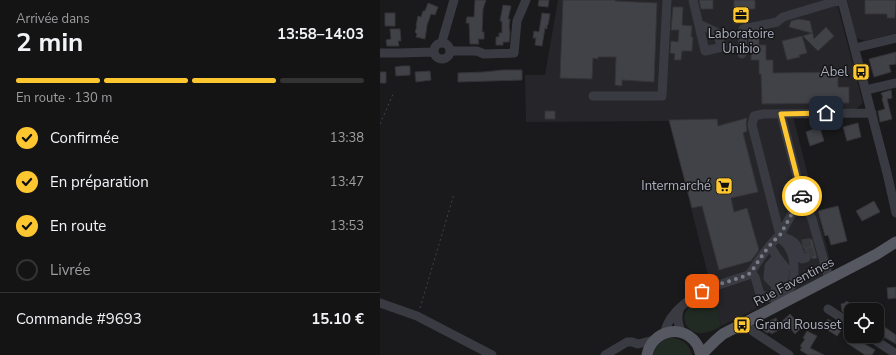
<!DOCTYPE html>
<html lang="fr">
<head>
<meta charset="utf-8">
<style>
  :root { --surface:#141415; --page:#212122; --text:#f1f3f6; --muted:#9d9ea0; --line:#333334; --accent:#ffc72f }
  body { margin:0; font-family:"Nunito Sans",sans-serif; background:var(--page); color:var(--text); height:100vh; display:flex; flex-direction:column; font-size:15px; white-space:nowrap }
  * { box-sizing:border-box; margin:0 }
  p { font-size:13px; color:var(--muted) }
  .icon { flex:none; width:22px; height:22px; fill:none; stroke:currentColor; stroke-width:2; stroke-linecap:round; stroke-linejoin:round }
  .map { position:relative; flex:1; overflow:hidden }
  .panel { display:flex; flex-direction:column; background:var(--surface); width:380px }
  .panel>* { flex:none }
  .buttons { position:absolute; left:464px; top:303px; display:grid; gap:8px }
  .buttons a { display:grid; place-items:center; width:40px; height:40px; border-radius:8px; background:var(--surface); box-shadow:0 2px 6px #0003,0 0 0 1px var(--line); font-size:20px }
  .pin { position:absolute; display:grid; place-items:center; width:34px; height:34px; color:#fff; margin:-17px; border-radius:8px; box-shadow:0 2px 6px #0006 }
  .courier { position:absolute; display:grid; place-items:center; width:40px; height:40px; margin:-20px; border:3px solid #ffc72f; border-radius:50%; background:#fff; color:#222; box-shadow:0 1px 5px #0007 }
  .overview em { font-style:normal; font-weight:700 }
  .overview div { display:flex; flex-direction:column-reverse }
  .overview { display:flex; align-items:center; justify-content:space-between; height:68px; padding:0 16px }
  h1 { font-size:26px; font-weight:700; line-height:30px }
  .bar { display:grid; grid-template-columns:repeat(4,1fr); gap:6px 4px; align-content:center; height:48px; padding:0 16px }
  .bar i { height:5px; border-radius:3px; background:var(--line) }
  .bar .active { background:var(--accent) }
  .bar p { grid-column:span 4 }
  .line { display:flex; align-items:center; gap:10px; padding:0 16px; border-top:1px solid var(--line) }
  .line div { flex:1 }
  ol { padding:0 16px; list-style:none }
  li { display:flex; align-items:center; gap:12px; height:44px }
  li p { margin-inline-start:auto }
  li .icon { padding:4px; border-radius:50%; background:var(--accent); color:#111; stroke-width:4 }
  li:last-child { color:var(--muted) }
  li i { width:22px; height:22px; border:2px solid var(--line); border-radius:50% }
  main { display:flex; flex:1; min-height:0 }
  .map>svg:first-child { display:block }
</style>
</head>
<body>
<main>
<section class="panel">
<div class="overview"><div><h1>2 min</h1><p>Arrivée dans</p></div><em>13:58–14:03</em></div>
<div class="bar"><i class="active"></i><i class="active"></i><i class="active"></i><i></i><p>En route · 130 m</p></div>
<ol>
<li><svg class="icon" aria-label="check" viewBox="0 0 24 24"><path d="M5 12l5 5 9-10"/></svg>Confirmée<p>13:38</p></li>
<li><svg class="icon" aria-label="check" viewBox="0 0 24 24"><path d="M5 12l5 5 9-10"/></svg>En préparation<p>13:47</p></li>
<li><svg class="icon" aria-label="check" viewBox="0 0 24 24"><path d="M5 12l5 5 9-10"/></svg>En route<p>13:53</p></li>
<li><i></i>Livrée</li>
</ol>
<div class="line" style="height:52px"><div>Commande #9693</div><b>15.10 €</b></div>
</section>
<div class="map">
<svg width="516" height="355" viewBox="0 0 516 355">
  <rect width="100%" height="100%" fill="#1a1a1c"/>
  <path fill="#262529" d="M178,0h278l27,103 -7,6h-63v8l40,155 -112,54 -52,-205 -143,1 -1,-47h20z
    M467,0h49v33l-31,8 -9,-3z"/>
  <path fill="#212b23" d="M333,293l8,33c-5,4 -16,8 -23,7 -11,-2 -18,-14 -11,-23 3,-5 8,-7 12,-10 5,-2 9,-5 14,-7z
    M290,338c11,0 19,5 22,17h-39c2,-9 8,-14 17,-17z"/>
  <path fill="#414247" stroke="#343338" d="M95,0h11l-3,9 -1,23h2v7h-6l1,5h-9l-1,-21h-3l1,-6h7z
    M159,0h10l-1,7 -10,-1z
    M183,0h52v1l42,2 -3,79 -32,-2v6l-7,-1 1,-28h-18v2l-5,-1 -1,21 -32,-1z
    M319,0h14v9h-12z
    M354,0h21v9h-7v13l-7,1h-7z
    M485,0h31l-1,18h-8v-4h-22z
    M48,3l10,4 -3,8 -4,-1 -4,11 -2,14 -9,-2 1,-3 -2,-2 2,-6h-1l2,-10 3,1 2,-6h2z
    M123,5l8,1 -3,13h2l-1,7 1,8 -1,8h-6v3h-7v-8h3v-4h3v-12h-2z
    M293,7h10l-1,18 10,1 -1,11h2l-1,14h-10l-1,9h-7l1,-6 -5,-1 1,-12 7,1 1,-12h-8z
    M5,13h10v13h-10z
    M162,13l8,1 -2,11h-1v4l-2,-1 -3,18 -7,-1 1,-7h-3l1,-7 5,1z
    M419,19l11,2 4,18 12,-12 8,9 -16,15 -15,-15 9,-3 -23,-6 2,-6z
    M10,29h10l1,12h-3l1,5h-12l-1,-6 5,-1z
    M379,32v13h7v15h7v13l60,-1v4h5v11h11v16l-87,1 -1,-30h-2v-14h-8v-8h-3l1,-18z
    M422,36l5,17 -8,2 1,2 -13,3 -5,-19z
    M516,52v12l-7,1 2,7 -17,5 -5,-18z
    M22,66h8v9l-14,1 -1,-9z
    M123,70h19v10l-64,2v-9l26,-1z
    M50,71l1,9 -15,2 -1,-10z
    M0,72h6v11h-6z
    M511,90l1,8 -5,1 5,20 -12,3 -2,-11 7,-2 -3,-10 1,-2 -2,-4z
    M165,111h10v8h-10z
    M367,118l-1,6 1,7 -4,2 15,59 -27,6 3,14 13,-4 12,42 -8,11 -32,9 -17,-64 -10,2 -23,-88 48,-1 1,7z
    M478,123l3,14 -14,4 -4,-14z
    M436,128h4l4,13 -14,5 -4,-14z
    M494,201l6,11 -18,9 -6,-10z
    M458,206l9,35 -16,4 -3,-10 -3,1 -7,-25z
    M432,239l5,19 -5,1 -1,-5 -5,-2 -4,-10z
    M516,287v11l-8,1 -1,-11z
    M466,301l4,2 11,7h-10v2l-5,2 -4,-3 -1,-7 4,-1z
    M410,314l12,13 -7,7 -4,-5 -2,2 -4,-4 -14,7 -1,-2 -3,1 -3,-2 -3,-6 15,-7 3,6z
    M448,319l14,10 -5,7 -14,-9z
    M497,321l7,4 -1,1 13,9v9l-12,-7v1l-7,-4z
    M427,331l10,5 -7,12 14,7h-16l-8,-5 2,-3 -2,-1 5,-7 -2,-1z
    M471,336l24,14 -3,5h-7l-18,-12z"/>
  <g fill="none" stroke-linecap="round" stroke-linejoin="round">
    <path stroke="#37383c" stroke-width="9" stroke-dasharray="9 4.5" stroke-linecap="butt" d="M422,244l11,-2
      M425,254l10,-3"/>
    <path stroke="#404249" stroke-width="1" stroke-dasharray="2 3" stroke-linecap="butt" d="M0,124l14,-32
      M40,308l34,-114"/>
    <path stroke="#3a3b42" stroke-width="9" d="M313,0l12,51 17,-4 -6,-15 -17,-8
      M462,0l45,173 9,40
      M62,43l1,-5 11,-38
      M54 51a8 8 0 1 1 16 0a8 8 0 1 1-16 0Z
      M475,48l41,-10
      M70,51h27l7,3 30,-1 3,-32 9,-21
      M0,53h20l34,-1
      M362,54l1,-25 34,-7 6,-5 57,-17
      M486,90l30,-7
      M213,96h69l5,-96
      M401,114l21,82 10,23 17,60
      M422,196l-22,39c4,3 8,3 12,6 6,3 7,11 9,17l1,1 4,-1
      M390,246l7,11 8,10 -2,27
      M371,272l4,5 5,17c4,2 8,4 12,4 9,0 19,-8 21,-16 1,-4 1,-9 1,-13 0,-7 -1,-15 -5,-21 -2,-5 -7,-8 -11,-11
      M396,286l-8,-8 1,-12 8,-9
      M395,297l2,-40
      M0,303l37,13 75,39
      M300,308c-4,9 -2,17 2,25
      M448,309l23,15
      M365,323l9,9 35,23
      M284,334c3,-13 9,-21 19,-29 20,-18 41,-21 65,-30l3,-3c9,-13 17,-27 29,-37l-28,-110 2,-9 9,-2 109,-1
      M489,336l27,18
      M225,355l22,-13h5l6,2 16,-4"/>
    <path stroke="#565861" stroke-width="11" d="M267,355c5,-25 37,-33 51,-9 1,3 2,6 3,9
      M321,355l15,-15 7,-6 154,-80 19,-12"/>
  </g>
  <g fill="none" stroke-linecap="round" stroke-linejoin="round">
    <path stroke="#787b85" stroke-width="4" stroke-dasharray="0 7.2" d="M322,291l9,-4 37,-12 3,-3c9,-13 17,-27 29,-37l22,-39"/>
    <path stroke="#ffc72f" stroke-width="5" d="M422,196l-21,-82 45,-1"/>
  </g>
  <defs>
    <symbol id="office-square" viewBox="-11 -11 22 22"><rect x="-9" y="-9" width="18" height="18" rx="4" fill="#ffc72f" stroke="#151517"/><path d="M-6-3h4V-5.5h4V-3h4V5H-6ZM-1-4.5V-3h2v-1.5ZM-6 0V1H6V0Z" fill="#111"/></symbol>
    <symbol id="bus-square" viewBox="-11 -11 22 22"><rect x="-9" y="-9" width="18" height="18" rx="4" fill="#ffc72f" stroke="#151517"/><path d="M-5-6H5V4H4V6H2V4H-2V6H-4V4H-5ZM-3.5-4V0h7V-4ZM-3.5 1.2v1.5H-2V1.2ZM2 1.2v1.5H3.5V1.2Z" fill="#111"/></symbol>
    <symbol id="supermarket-square" viewBox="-11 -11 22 22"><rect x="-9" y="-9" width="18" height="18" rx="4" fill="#ffc72f" stroke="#151517"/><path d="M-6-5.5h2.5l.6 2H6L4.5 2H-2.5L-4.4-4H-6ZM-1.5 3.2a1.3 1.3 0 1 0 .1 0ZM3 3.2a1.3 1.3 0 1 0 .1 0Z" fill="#111"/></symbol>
  </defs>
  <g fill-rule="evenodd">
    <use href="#office-square" x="351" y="5" width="20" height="20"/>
    <use href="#bus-square" x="471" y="62" width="20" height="20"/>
    <use href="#supermarket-square" x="334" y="176" width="20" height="20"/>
    <use href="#bus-square" x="352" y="315" width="20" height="20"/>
  </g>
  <g text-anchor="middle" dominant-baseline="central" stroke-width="3" stroke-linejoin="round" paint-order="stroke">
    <g font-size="13" fill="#abafbd" stroke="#151517" text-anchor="end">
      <text x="361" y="34" text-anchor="middle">Laboratoire<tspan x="361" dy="15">Unibio</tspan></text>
      <text x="468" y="72">Abel</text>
      <text x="331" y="186">Intermarché</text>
      <text x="375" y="325" text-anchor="start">Grand Rousset</text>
    </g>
    <g font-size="13" fill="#abafbd" stroke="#151517">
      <text transform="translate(414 282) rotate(-28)">Rue Faventines</text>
    </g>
  </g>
</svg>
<div class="buttons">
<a><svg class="icon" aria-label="locate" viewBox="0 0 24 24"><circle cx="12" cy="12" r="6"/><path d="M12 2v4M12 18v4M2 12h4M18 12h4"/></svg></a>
</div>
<div class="pin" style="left:322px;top:291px;background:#ea580c"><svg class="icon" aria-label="bag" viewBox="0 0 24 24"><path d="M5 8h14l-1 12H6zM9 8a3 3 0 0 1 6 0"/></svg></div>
<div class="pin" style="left:446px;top:113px;background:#1f2937"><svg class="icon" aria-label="home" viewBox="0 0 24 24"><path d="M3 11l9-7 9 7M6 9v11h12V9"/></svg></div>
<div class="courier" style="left:422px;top:196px"><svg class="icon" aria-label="car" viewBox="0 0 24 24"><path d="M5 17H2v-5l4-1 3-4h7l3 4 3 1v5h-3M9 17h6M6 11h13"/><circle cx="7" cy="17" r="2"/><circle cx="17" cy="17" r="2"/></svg></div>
</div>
</main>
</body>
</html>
